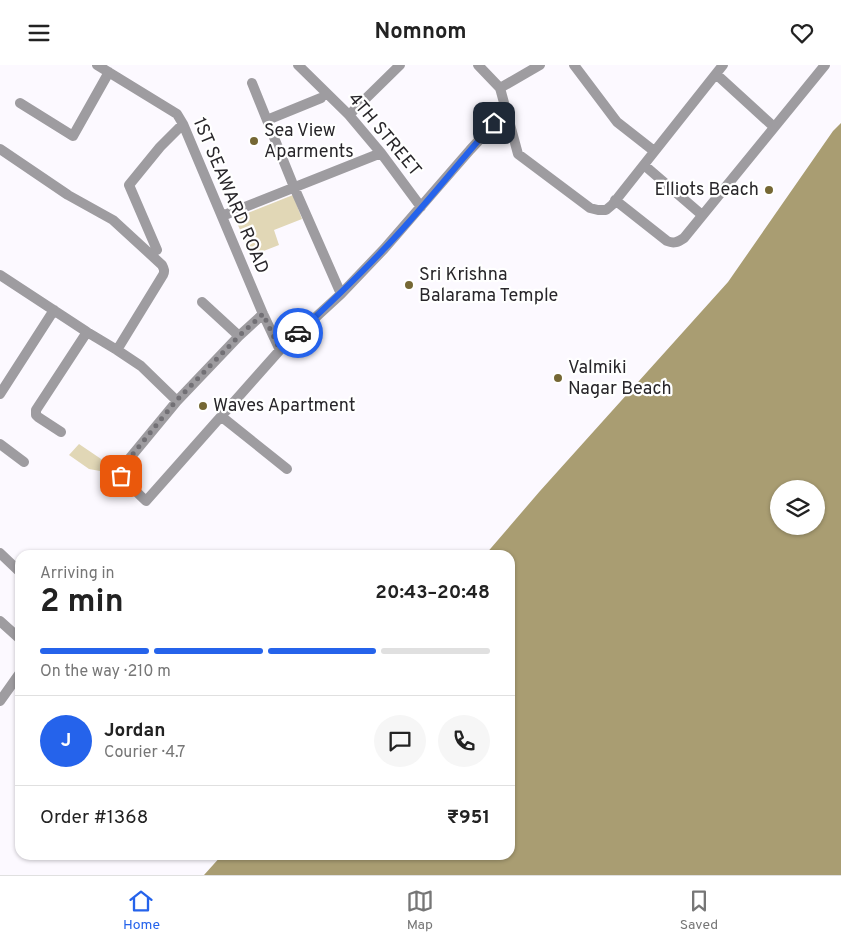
<!DOCTYPE html>
<html lang="en">
<head>
<meta charset="utf-8">
<style>
  :root { --surface:#fff; --page:#f6f6f6; --text:#222; --muted:#767676; --line:#e0e0e0; --accent:#2563eb }
  body { margin:0; font-family:Overpass,sans-serif; background:var(--page); color:var(--text); height:100vh; display:flex; flex-direction:column; font-size:19px; white-space:nowrap }
  * { box-sizing:border-box; margin:0 }
  p { font-size:16px; color:var(--muted) }
  .icon { flex:none; width:28px; height:28px; fill:none; stroke:currentColor; stroke-width:2; stroke-linecap:round; stroke-linejoin:round }
  .map { position:relative; flex:1; overflow:hidden }
  .side { position:absolute; left:15px; top:485px; width:500px; height:310px; display:flex; flex-direction:column; background:var(--surface); border-radius:15px; box-shadow:0 1px 4px #0004 }
  .side>* { flex:none }
  .tools { position:absolute; left:770px; top:415px; display:grid; gap:10px }
  .tools a { display:grid; place-items:center; width:55px; height:55px; border-radius:50%; background:var(--surface); box-shadow:0 1px 4px #0004; font-size:25px }
  .pin { position:absolute; display:grid; place-items:center; width:42px; height:42px; color:#fff; margin:-21px; border-radius:10px; box-shadow:0 2px 8px #0006 }
  .courier { position:absolute; display:grid; place-items:center; width:50px; height:50px; margin:-25px; border:4px solid #2563eb; border-radius:50%; background:#fff; color:#222; box-shadow:0 1px 6px #0007 }
  .head em { font-style:normal; font-weight:700 }
  .head div { display:flex; flex-direction:column-reverse }
  .head { display:flex; align-items:center; justify-content:space-between; height:85px; padding:0 25px }
  h1 { font-size:32px; font-weight:700; line-height:38px }
  .bar { display:grid; grid-template-columns:repeat(4,1fr); gap:8px 5px; align-content:center; height:60px; padding:0 25px }
  .bar i { height:6px; border-radius:4px; background:var(--line) }
  .bar .selected { background:var(--accent) }
  .bar p { grid-column:span 4 }
  .line { display:flex; align-items:center; gap:12px; padding:0 25px; border-top:1px solid var(--line) }
  .line div { flex:1 }
  .round { display:grid; place-items:center; flex:none; width:52px; height:52px; border-radius:26px; background:var(--page) }
  header { display:flex; justify-content:space-between; align-items:center; height:65px; padding:0 25px; background:var(--surface); font-size:22px; font-weight:700 }
  .menu { display:flex; justify-content:space-around; align-items:center; height:70px; border-top:1px solid var(--line); background:var(--surface); font-size:14px; color:var(--muted) }
  .menu a { display:grid; justify-items:center; gap:2px }
  .menu .selected { color:var(--accent) }
  .map>svg:first-child { display:block }
</style>
</head>
<body>
<header><svg class="icon" aria-label="menu" viewBox="0 0 24 24"><path d="M4 6h16M4 12h16M4 18h16"/></svg>Nomnom<svg class="icon" aria-label="heart" viewBox="0 0 24 24"><path d="M12 20l-8-8c-3-5 5-10 8-4 3-6 11-1 8 4z"/></svg></header>
<div class="map">
<svg width="841" height="810" viewBox="0 0 841 810">
  <rect width="100%" height="100%" fill="#fcf9ff"/>
  <path fill="#e1d7b6" d="M293,130l9,24 -28,11 5,15 -28,11 -16,-38z
    M79,379l28,19 -7,8 -11,-2 -20,-14z"/>
  <path fill="#a99d72" fill-rule="evenodd" d="M841,58v752h-637l18,-20h288v-300h-25l55,-64 188,-209 105,-151zM779,424h37v37h-37z"/>
  <g fill="none" stroke-linecap="round" stroke-linejoin="round">
    <path stroke="#9e9ca0" stroke-width="10" d="M97,0l80,49 6,10 80,190 17,36
      M298,0l51,50 32,38 40,54
      M478,0l22,23 18,66 72,54 8,2h8l6,-5 111,-140
      M574,0l43,57 37,29
      M716,9l58,53
      M252,18l42,104 47,107
      M500,23l40,-23
      M20,38l53,33 36,-64
      M349,50l51,-50
      M267,55l54,-22
      M0,84l68,46 45,25 49,45c2,4 3,6 1,10l-46,75
      M644,100l58,50
      M615,135l52,41c7,3 11,1 17,-3l141,-173
      M222,151l159,-63
      M157,185l-28,-65 31,-38 23,-23
      M0,210l87,57 30,18 24,16 36,35
      M202,237l37,34
      M263,249l-24,22 -62,65 -57,69v3l3,6 23,22 134,-151 61,-56 43,-45 86,-99 37,-40
      M0,329l54,-84
      M222,352l65,52
      M61,367l-23,-15 -2,-2v-5l51,-78
      M0,379l24,18
      M0,488l20,19
      M0,556l20,18
      M0,636l20,-28"/>
  </g>
  <g fill="none" stroke-linecap="round" stroke-linejoin="round">
    <path stroke="#727075" stroke-width="5" stroke-dasharray="0 9" d="M121,411l-1,-6 56,-69 63,-65 24,-22 17,36 18,-17"/>
    <path stroke="#2563eb" stroke-width="6" d="M298,268c29,-27 58,-54 85,-83 39,-40 73,-85 111,-127"/>
  </g>
  <g fill="#756734" stroke="#fff" stroke-width="2">
    <circle cx="254" cy="76" r="5"/>
    <circle cx="769" cy="125" r="5"/>
    <circle cx="409" cy="220" r="5"/>
    <circle cx="558" cy="313" r="5"/>
    <circle cx="203" cy="341" r="5"/>
  </g>
  <g text-anchor="middle" dominant-baseline="central" stroke-width="4.5" stroke-linejoin="round" paint-order="stroke">
    <g font-size="18" fill="#28262a" stroke="#fff" text-anchor="start">
      <text x="264" y="66">Sea View<tspan x="264" dy="21">Aparments</tspan></text>
      <text x="759" y="125" text-anchor="end">Elliots Beach</text>
      <text x="419" y="210">Sri Krishna<tspan x="419" dy="21">Balarama Temple</tspan></text>
      <text x="568" y="303">Valmiki<tspan x="568" dy="21">Nagar Beach</tspan></text>
      <text x="213" y="341">Waves Apartment</text>
    </g>
    <g font-size="18" fill="#28262a" stroke="#fff">
      <text transform="translate(384 70) rotate(50)">4TH STREET</text>
      <text transform="translate(230 131) rotate(67)">1ST SEAWARD ROAD</text>
    </g>
  </g>
</svg>
<div class="tools">
<a><svg class="icon" aria-label="layers" viewBox="0 0 24 24"><path d="M12 4l9 5-9 5-9-5zM3 14l9 5 9-5"/></svg></a>
</div>
<div class="pin" style="left:121px;top:411px;background:#ea580c"><svg class="icon" aria-label="bag" viewBox="0 0 24 24"><path d="M5 8h14l-1 12H6zM9 8a3 3 0 0 1 6 0"/></svg></div>
<div class="pin" style="left:494px;top:58px;background:#1f2937"><svg class="icon" aria-label="home" viewBox="0 0 24 24"><path d="M3 11l9-7 9 7M6 9v11h12V9"/></svg></div>
<div class="courier" style="left:298px;top:268px"><svg class="icon" aria-label="car" viewBox="0 0 24 24"><path d="M5 17H2v-5l4-1 3-4h7l3 4 3 1v5h-3M9 17h6M6 11h13"/><circle cx="7" cy="17" r="2"/><circle cx="17" cy="17" r="2"/></svg></div>
<section class="side">
<div class="head"><div><h1>2 min</h1><p>Arriving in</p></div><em>20:43–20:48</em></div>
<div class="bar"><i class="selected"></i><i class="selected"></i><i class="selected"></i><i></i><p>On the way · 210 m</p></div>
<div class="line" style="height:90px"><b class="round" style="background:var(--accent);color:#fff">J</b><div><b>Jordan</b><p>Courier · 4.7</p></div><a class="round"><svg class="icon" aria-label="chat" viewBox="0 0 24 24"><path d="M4 5h16v11H9l-5 4z"/></svg></a><a class="round"><svg class="icon" aria-label="phone" viewBox="0 0 24 24"><path d="M5 4h4l2 5-3 2q2 4 5 5l2-3 5 2v4C11 20 4 13 5 4z"/></svg></a></div>
<div class="line" style="height:65px"><div>Order #1368</div><b>₹951</b></div>
</section>
</div>
<nav class="menu">
<a class="selected"><svg class="icon" aria-label="home" viewBox="0 0 24 24"><path d="M3 11l9-7 9 7M6 9v11h12V9"/></svg>Home</a>
<a><svg class="icon" aria-label="map" viewBox="0 0 24 24"><path d="M3 6l6-2 6 2 6-2v14l-6 2-6-2-6 2zM9 4v14M15 6v14"/></svg>Map</a>
<a><svg class="icon" aria-label="saved" viewBox="0 0 24 24"><path d="M7 4h10v16l-5-4-5 4z"/></svg>Saved</a>
</nav>
</body>
</html>
